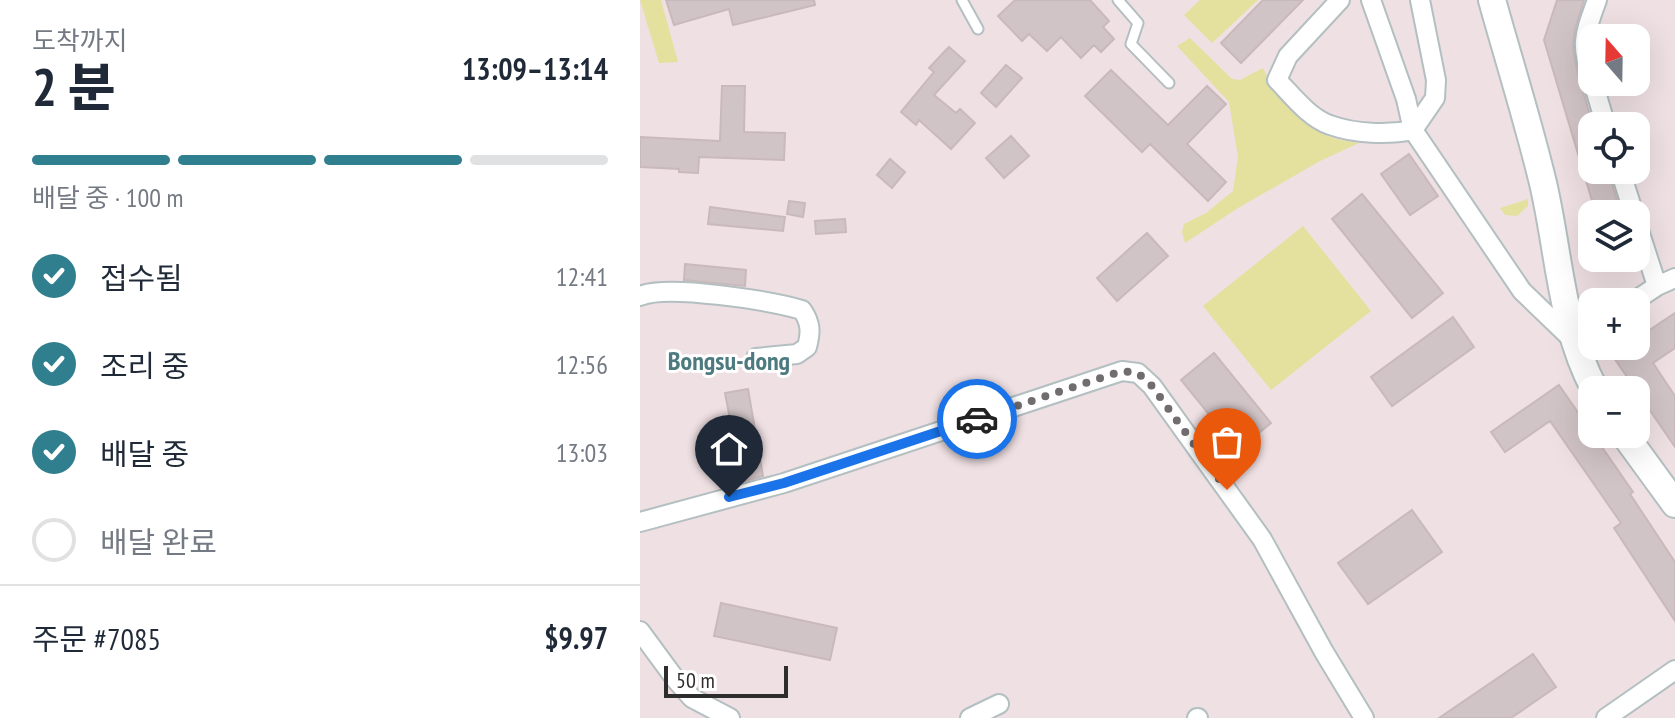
<!DOCTYPE html>
<html lang="ko">
<head>
<meta charset="utf-8">
<style>
  :root { --surface:#fff; --page:#f6f6f7; --text:#1f2937; --muted:#747a83; --line:#e0e1e3; --accent:#2f7f8f }
  body { margin:0; font-family:"PT Sans Narrow","Noto Sans KR",sans-serif; background:var(--page); color:var(--text); height:100vh; display:flex; flex-direction:column; font-size:30px; white-space:nowrap }
  * { box-sizing:border-box; margin:0 }
  p { font-size:26px; color:var(--muted) }
  .icon { flex:none; width:44px; height:44px; fill:none; stroke:currentColor; stroke-width:2; stroke-linecap:round; stroke-linejoin:round }
  .map { position:relative; flex:1; overflow:hidden }
  .details { display:flex; flex-direction:column; background:var(--surface); width:640px }
  .details>* { flex:none }
  .needle { width:52px; rotate:340deg }
  .fabs { position:absolute; left:938px; top:24px; display:grid; gap:16px }
  .fabs a { display:grid; place-items:center; width:72px; height:72px; border-radius:16px; background:var(--surface); box-shadow:0 8px 32px #0002; font-size:40px }
  .scale { position:absolute; left:24px; bottom:20px; width:124px; box-sizing:border-box; padding-left:8px; border:4px solid #2d2d2d; border-top:0; font-size:22px; line-height:28px; white-space:nowrap; color:#2d2d2d; -webkit-text-stroke:6px #fff; paint-order:stroke }
  .pin { position:absolute; display:grid; place-items:center; width:68px; height:68px; color:#fff; margin:-82px -34px; border-radius:50% 50% 50% 0; rotate:-45deg; box-shadow:0 0 8px #0007 }
  .pin .icon { rotate:45deg }
  .courier { position:absolute; display:grid; place-items:center; width:80px; height:80px; margin:-40px; border:6px solid #1a73e8; border-radius:50%; background:#fff; color:#222; box-shadow:0 2px 10px #0007 }
  .headline em { font-style:normal; font-weight:800 }
  .headline div { display:flex; flex-direction:column-reverse }
  .headline { display:flex; align-items:center; justify-content:space-between; height:136px; padding:0 32px }
  h1 { font-size:52px; font-weight:800; line-height:60px }
  .bar { display:grid; grid-template-columns:repeat(4,1fr); gap:12px 8px; align-content:center; height:96px; padding:0 32px }
  .bar i { height:10px; border-radius:6px; background:var(--line) }
  .bar .on { background:var(--accent) }
  .bar p { grid-column:span 4 }
  .line { display:flex; align-items:center; gap:20px; padding:0 32px; border-top:2px solid var(--line) }
  .line div { flex:1 }
  ol { padding:0 32px; list-style:none }
  li { display:flex; align-items:center; gap:24px; height:88px }
  li p { margin-inline-start:auto }
  li .icon { padding:8px; border-radius:50%; background:var(--accent); color:#fff; stroke-width:4 }
  li:last-child { color:var(--muted) }
  li i { width:44px; height:44px; border:4px solid var(--line); border-radius:50% }
  main { display:flex; flex:1; min-height:0 }
  .map>svg:first-child { display:block }
</style>
</head>
<body>
<main>
<section class="details">
<div class="headline"><div><h1>2 분</h1><p>도착까지</p></div><em>13:09–13:14</em></div>
<div class="bar"><i class="on"></i><i class="on"></i><i class="on"></i><i></i><p>배달 중 · 100 m</p></div>
<ol>
<li><svg class="icon" aria-label="check" viewBox="0 0 24 24"><path d="M5 12l5 5 9-10"/></svg>접수됨<p>12:41</p></li>
<li><svg class="icon" aria-label="check" viewBox="0 0 24 24"><path d="M5 12l5 5 9-10"/></svg>조리 중<p>12:56</p></li>
<li><svg class="icon" aria-label="check" viewBox="0 0 24 24"><path d="M5 12l5 5 9-10"/></svg>배달 중<p>13:03</p></li>
<li><i></i>배달 완료</li>
</ol>
<div class="line" style="height:104px"><div>주문 #7085</div><b>$9.97</b></div>
</section>
<div class="map">
<svg width="1035" height="718" viewBox="0 0 1035 718">
  <rect width="100%" height="100%" fill="#efe0e3"/>
  <path fill="#e4e09d" d="M0,0h21l17,62 -19,1z
    M560,0h58l-46,43 -28,-28z
    M550,38l42,41 8,1 23,-12c12,27 36,57 65,68 9,4 21,5 31,7l-39,18 -82,47 -53,35 -3,-11 2,-8 22,-11 27,-22 5,-34 -9,-55 -52,-56z
    M888,199v7l-11,10 -12,-1 -5,-7z
    M663,226l68,85 -100,79 -68,-84z"/>
  <path fill="#d1c4c6" stroke="#cab9bb" stroke-width="2" d="M26,0h148l1,5 -82,20 -4,-16 -55,16z
    M375,0h75l19,21 -6,6 11,12 -13,13 -7,-7 -13,13 -20,-21 -14,14 -18,-17 -7,7 -24,-25z
    M623,0h40l-62,63 -20,-20z
    M917,0h27l-9,29 -2,19 4,22 16,56 -1,44h16l13,44h-25l-52,-174z
    M309,47l16,14 -31,34 22,18 4,-4 15,14 -24,26 -32,-29 -3,5 -15,-13 33,-40 -5,-4z
    M366,65l16,13 -26,29 -15,-14z
    M471,70l57,55 39,-39 19,18 -39,40 39,38 -18,19 -58,-57 -8,8 -57,-56z
    M82,86h23l-1,46 41,1 -1,27 -85,-3 -1,16 -19,-1v-3l-39,-2v-30l80,4z
    M371,136l18,20 -25,22 -18,-20z
    M769,154l29,42 -28,19 -29,-41z
    M250,159l15,13 -13,16 -15,-13z
    M722,194l81,99 -31,25 -80,-99z
    M149,201l16,2 -2,14 -16,-3z
    M70,207l75,10 -2,14 -75,-7z
    M205,219l1,13 -30,2 -1,-13z
    M507,233l21,23 -51,45 -20,-23z
    M45,264l61,6 -1,16 -61,-6z
    M1035,313v35l-22,15 22,33v51l-63,-92 14,-9h10v-7z
    M813,317l21,30 -82,59 -21,-29z
    M574,353l57,70 -33,27 -57,-70z
    M919,385l74,107 -3,2 45,68v59l-61,-93 7,-5 -71,-102 -45,31 -14,-20z
    M108,389l15,87 -21,6 -17,-89z
    M772,510l30,42 -74,52 -30,-41z
    M81,603l116,25 -7,32 -116,-24z
    M893,654l23,33 -45,31h-72z"/>
  <g fill="none" stroke-linecap="round" stroke-linejoin="round">
    <defs>
      <path id="service" d="M322,0l16,29
        M478,0l20,23 -7,21 38,39"/>
      <path id="minor" d="M700,0l-52,56 -11,24c15,15 32,38 53,45 25,9 58,10 83,5l22,-32 1,-18 -16,-80
        M731,0l35,99 7,31 109,161 53,51 17,-11
        M952,80c-12,-37 -8,-44 5,-80
        M953,82l13,44
        M980,170l14,44
        M996,221l21,65
        M0,296c27,-12 132,5 162,14 9,13 9,22 5,37l-10,7 -41,4
        M993,302l24,-16 18,-8
        M0,522l144,-39 338,-112 16,2 14,13 110,153 62,113 40,66
        M0,631l36,49 16,18 38,20
        M330,718l29,-14
        M557,718h1
        M966,718l69,-48"/>
      <path id="secondary" d="M852,0c17,61 36,121 51,183 16,68 18,145 52,207
        M984,434l51,70"/>
    </defs>
    <use href="#service" stroke="#b3bfc1" stroke-width="13"/>
    <use href="#minor" stroke="#b3bfc1" stroke-width="22"/>
    <use href="#secondary" stroke="#b3bfc1" stroke-width="30"/>
    <use href="#service" stroke="#fff" stroke-width="9"/>
    <use href="#minor" stroke="#fff" stroke-width="18"/>
    <use href="#secondary" stroke="#fff" stroke-width="26"/>
  </g>
  <g fill="none" stroke-linecap="round" stroke-linejoin="round">
    <path stroke="#716c6d" stroke-width="8" stroke-dasharray="0 14.4" d="M337,419l145,-48 16,2 14,13 75,104"/>
    <path stroke="#1a73e8" stroke-width="10" d="M89,497l55,-14 193,-64"/>
  </g>
  <g text-anchor="middle" dominant-baseline="central" stroke-width="6" stroke-linejoin="round" paint-order="stroke">
    <g font-size="26" font-weight="bold" fill="#4d7a7f" stroke="#fff">
      <text x="89" y="360">Bongsu-dong</text>
    </g>
  </g>
</svg>
<div class="fabs">
<a><svg class="needle" viewBox="-14 -14 28 28"><path d="M0-13l5 13h-10z" fill="#e53935"/><path d="M0 13l5-13h-10z" fill="#747a83"/></svg></a>
<a><svg class="icon" aria-label="locate" viewBox="0 0 24 24"><circle cx="12" cy="12" r="6"/><path d="M12 2v4M12 18v4M2 12h4M18 12h4"/></svg></a>
<a><svg class="icon" aria-label="layers" viewBox="0 0 24 24"><path d="M12 4l9 5-9 5-9-5zM3 14l9 5 9-5"/></svg></a>
<a>+</a>
<a>−</a>
</div>
<div class="scale">50 m</div>
<div class="pin" style="left:587px;top:490px;background:#ea580c"><svg class="icon" aria-label="bag" viewBox="0 0 24 24"><path d="M5 8h14l-1 12H6zM9 8a3 3 0 0 1 6 0"/></svg></div>
<div class="pin" style="left:89px;top:497px;background:#1f2937"><svg class="icon" aria-label="home" viewBox="0 0 24 24"><path d="M3 11l9-7 9 7M6 9v11h12V9"/></svg></div>
<div class="courier" style="left:337px;top:419px"><svg class="icon" aria-label="car" viewBox="0 0 24 24"><path d="M5 17H2v-5l4-1 3-4h7l3 4 3 1v5h-3M9 17h6M6 11h13"/><circle cx="7" cy="17" r="2"/><circle cx="17" cy="17" r="2"/></svg></div>
</div>
</main>
</body>
</html>
